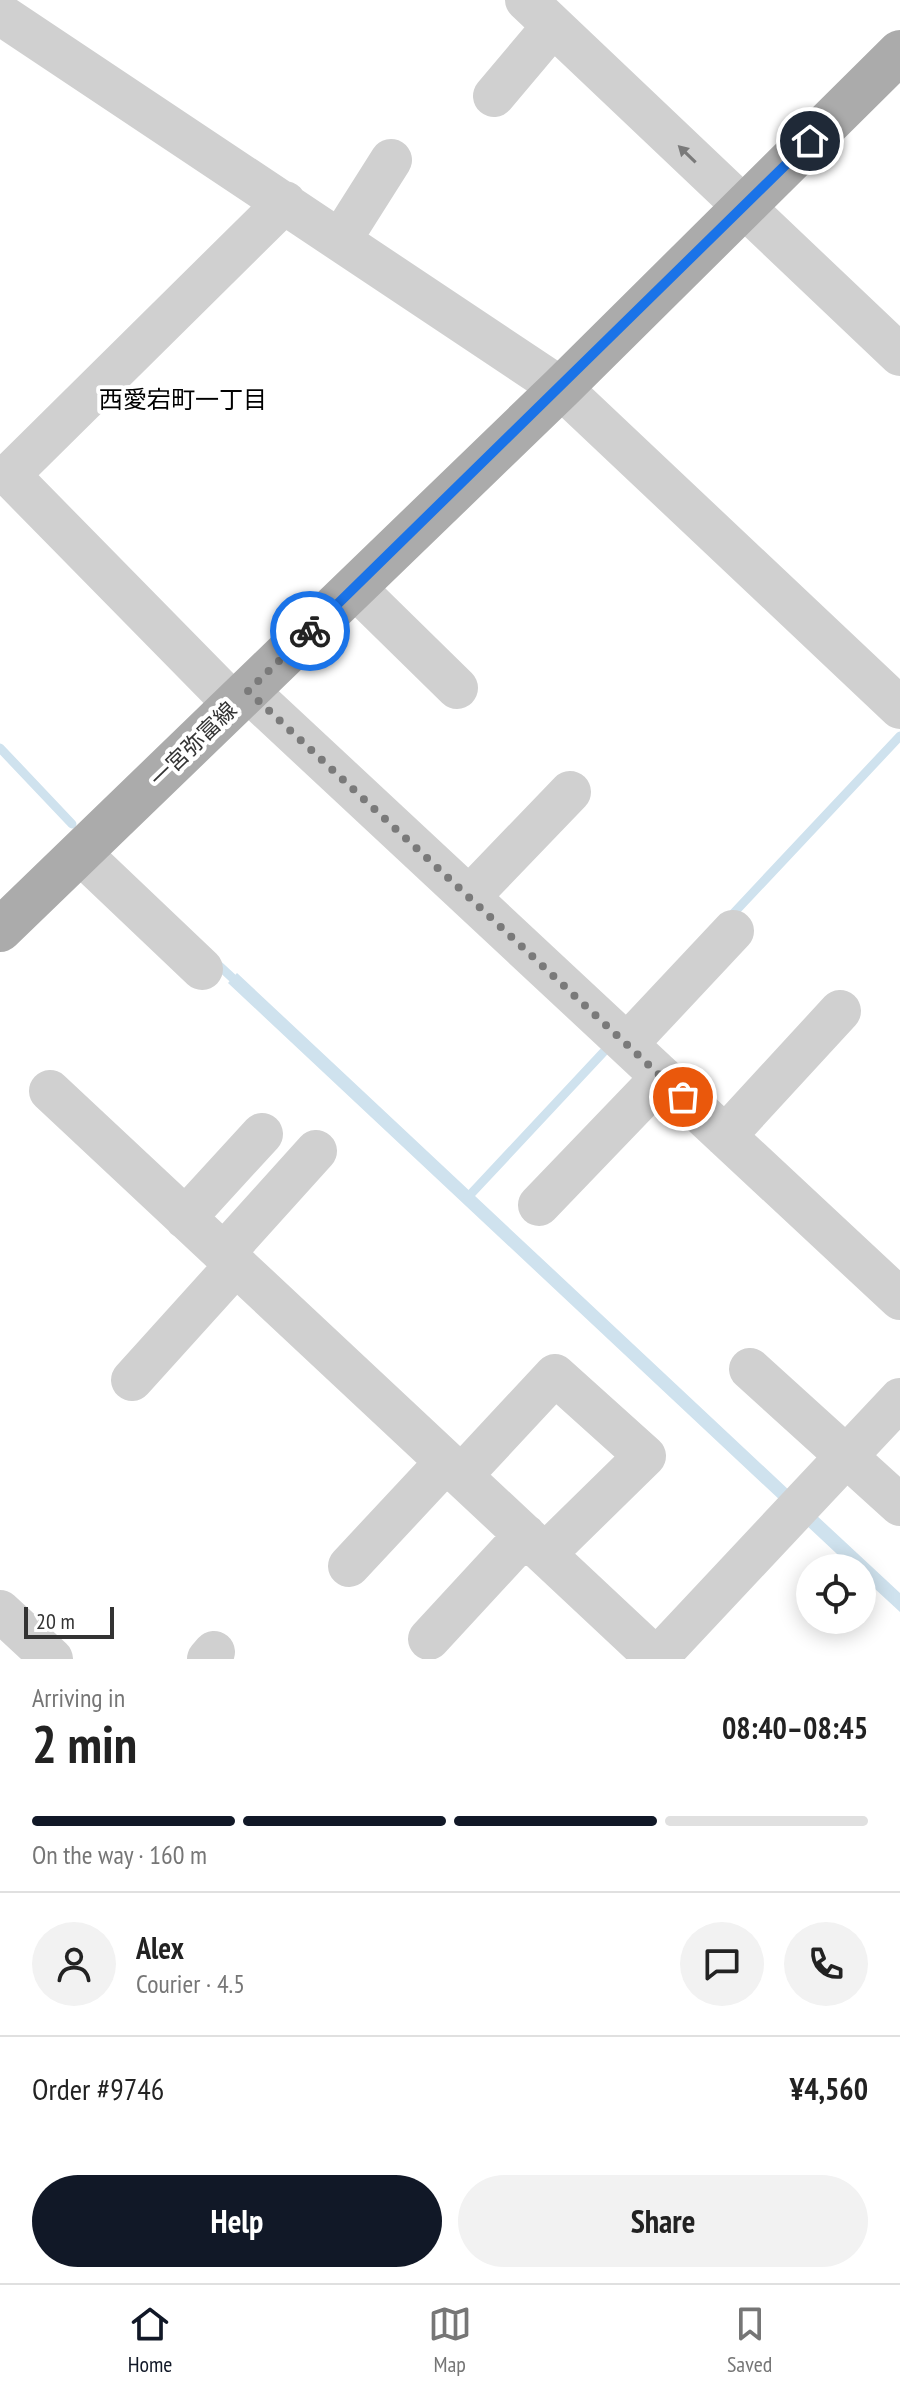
<!DOCTYPE html>
<html lang="en">
<head>
<meta charset="utf-8">
<style>
  :root { --surface:#fff; --page:#f2f2f2; --text:#222; --muted:#767676; --line:#e0e0e0; --accent:#111827 }
  body { margin:0; font-family:"PT Sans Narrow","Noto Sans JP",sans-serif; background:var(--page); color:var(--text); height:100vh; display:flex; flex-direction:column; font-size:30px; white-space:nowrap }
  * { box-sizing:border-box; margin:0 }
  p { font-size:26px; color:var(--muted) }
  .icon { flex:none; width:44px; height:44px; fill:none; stroke:currentColor; stroke-width:2; stroke-linecap:round; stroke-linejoin:round }
  .map { position:relative; height:1659px; overflow:hidden }
  .panel { display:flex; flex-direction:column; background:var(--surface); flex:1 }
  .panel>* { flex:none }
  .controls { position:absolute; left:796px; top:1554px; display:grid; gap:16px }
  .controls a { display:grid; place-items:center; width:80px; height:80px; border-radius:50%; background:var(--surface); box-shadow:0 4px 20px #0003; font-size:40px }
  .scale { position:absolute; left:24px; bottom:20px; width:90px; box-sizing:border-box; padding-left:8px; border:4px solid #333; border-top:0; font-size:22px; line-height:28px; white-space:nowrap; color:#333; -webkit-text-stroke:6px #fff; paint-order:stroke }
  .pin { position:absolute; display:grid; place-items:center; width:68px; height:68px; color:#fff; margin:-34px; border:4px solid #fff; border-radius:50%; box-shadow:0 2px 8px #0007 }
  .courier { position:absolute; display:grid; place-items:center; width:80px; height:80px; margin:-40px; border:6px solid #1a73e8; border-radius:50%; background:#fff; color:#222; box-shadow:0 2px 10px #0007 }
  .overview em { font-style:normal; font-weight:600 }
  .overview div { display:flex; flex-direction:column-reverse }
  .overview { display:flex; align-items:center; justify-content:space-between; height:136px; padding:0 32px }
  h1 { font-size:52px; font-weight:600; line-height:60px }
  .bar { display:grid; grid-template-columns:repeat(4,1fr); gap:12px 8px; align-content:center; height:96px; padding:0 32px }
  .bar i { height:10px; border-radius:6px; background:var(--line) }
  .bar .on { background:var(--accent) }
  .bar p { grid-column:span 4 }
  .line { display:flex; align-items:center; gap:20px; padding:0 32px; border-top:2px solid var(--line) }
  .line div { flex:1 }
  .round { display:grid; place-items:center; flex:none; width:84px; height:84px; border-radius:42px; background:var(--page) }
  .action { display:flex; gap:16px; margin-top:auto; padding:16px 32px }
  .action a { flex:1; height:92px; border-radius:48px; background:var(--accent); color:#fff; font-size:32px; font-weight:600; line-height:92px; text-align:center }
  .action a+a { background:var(--page); color:var(--text) }
  .tabs { display:flex; justify-content:space-around; align-items:center; height:112px; border-top:2px solid var(--line); background:var(--surface); font-size:22px; color:var(--muted) }
  .tabs a { display:grid; justify-items:center; gap:4px }
  .tabs .on { color:var(--accent) }
  .map>svg:first-child { display:block }
</style>
</head>
<body>
<div class="map">
<svg width="900" height="1659" viewBox="0 0 900 1659">
  <rect width="100%" height="100%" fill="#fff"/>
  <path fill="#cfe2ee" d="M237,973l554,519 -9,10 -554,-519z
    M815,1514l85,79v19l-38,-35v-9h-10l-47,-44z"/>
  <g fill="none" stroke-linecap="round" stroke-linejoin="round">
    <path stroke="#cfe2ee" stroke-width="9" d="M0,748l72,76
      M730,917l170,-181
      M214,961l25,23
      M468,1197l144,-154"/>
    <path stroke="#d0d0d0" stroke-width="42" d="M526,0l374,355
      M0,14l561,374 339,320
      M494,96l59,-70
      M341,239l50,-79
      M355,588l102,100
      M248,691l652,608
      M234,704l-225,-229 276,-273
      M80,853l122,116
      M469,897l101,-105
      M627,1044l106,-113
      M50,1091l607,568
      M725,1136l115,-125
      M539,1205l123,-128
      M185,1218l77,-84
      M224,1253l92,-102
      M750,1369l150,136
      M132,1380l104,-115
      M461,1476l94,-101 90,81 -100,98
      M349,1566l97,-104
      M0,1611l52,48
      M429,1639l96,-104
      M208,1659l6,-7
      M656,1659l244,-260"/>
    <path stroke="#ababab" stroke-width="44" d="M0,930l561,-542 339,-336"/>
  </g>
  <defs><path id="oneway-solid" d="M-6-.8H1V-3.2L6.5 0L1 3.2V.8H-6Z" transform="scale(2)"/></defs>
  <use fill="#7a7a7a" href="#oneway-solid" transform="translate(687 154) rotate(-136)"/>
  <g fill="none" stroke-linecap="round" stroke-linejoin="round">
    <path stroke="#7a7a7a" stroke-width="8" stroke-dasharray="0 14.4" d="M310,631l-62,60 435,406"/>
    <path stroke="#1a73e8" stroke-width="10" d="M310,631l500,-490"/>
  </g>
  <g text-anchor="middle" dominant-baseline="central" stroke-width="8" stroke-linejoin="round" paint-order="stroke">
    <g font-size="22" fill="#333" stroke="#fff">
      <text transform="translate(193 744) rotate(-44)">一宮弥富線</text>
    </g>
    <g font-size="24" fill="#000" stroke="#fff">
      <text x="183" y="399">西愛宕町一丁目</text>
    </g>
  </g>
</svg>
<div class="controls">
<a><svg class="icon" aria-label="locate" viewBox="0 0 24 24"><circle cx="12" cy="12" r="6"/><path d="M12 2v4M12 18v4M2 12h4M18 12h4"/></svg></a>
</div>
<div class="scale">20 m</div>
<div class="pin" style="left:683px;top:1097px;background:#ea580c"><svg class="icon" aria-label="bag" viewBox="0 0 24 24"><path d="M5 8h14l-1 12H6zM9 8a3 3 0 0 1 6 0"/></svg></div>
<div class="pin" style="left:810px;top:141px;background:#1f2937"><svg class="icon" aria-label="home" viewBox="0 0 24 24"><path d="M3 11l9-7 9 7M6 9v11h12V9"/></svg></div>
<div class="courier" style="left:310px;top:631px"><svg class="icon" aria-label="bike" viewBox="0 0 24 24"><circle cx="6" cy="16" r="4"/><circle cx="18" cy="16" r="4"/><path d="M6 16l4-8h5l3 8M10 8l3 8H6M13 5h3"/></svg></div>
</div>
<section class="panel">
<div class="overview"><div><h1>2 min</h1><p>Arriving in</p></div><em>08:40–08:45</em></div>
<div class="bar"><i class="on"></i><i class="on"></i><i class="on"></i><i></i><p>On the way · 160 m</p></div>
<div class="line" style="height:144px"><a class="round"><svg class="icon" aria-label="person" viewBox="0 0 24 24"><circle cx="12" cy="8" r="4"/><path d="M4 21q1-7 8-7t8 7"/></svg></a><div><b>Alex</b><p>Courier · 4.5</p></div><a class="round"><svg class="icon" aria-label="chat" viewBox="0 0 24 24"><path d="M4 5h16v11H9l-5 4z"/></svg></a><a class="round"><svg class="icon" aria-label="phone" viewBox="0 0 24 24"><path d="M5 4h4l2 5-3 2q2 4 5 5l2-3 5 2v4C11 20 4 13 5 4z"/></svg></a></div>
<div class="line" style="height:104px"><div>Order #9746</div><b>¥4,560</b></div>
<div class="action"><a>Help</a><a>Share</a></div>
</section>
<nav class="tabs">
<a class="on"><svg class="icon" aria-label="home" viewBox="0 0 24 24"><path d="M3 11l9-7 9 7M6 9v11h12V9"/></svg>Home</a>
<a><svg class="icon" aria-label="map" viewBox="0 0 24 24"><path d="M3 6l6-2 6 2 6-2v14l-6 2-6-2-6 2zM9 4v14M15 6v14"/></svg>Map</a>
<a><svg class="icon" aria-label="saved" viewBox="0 0 24 24"><path d="M7 4h10v16l-5-4-5 4z"/></svg>Saved</a>
</nav>
</body>
</html>
